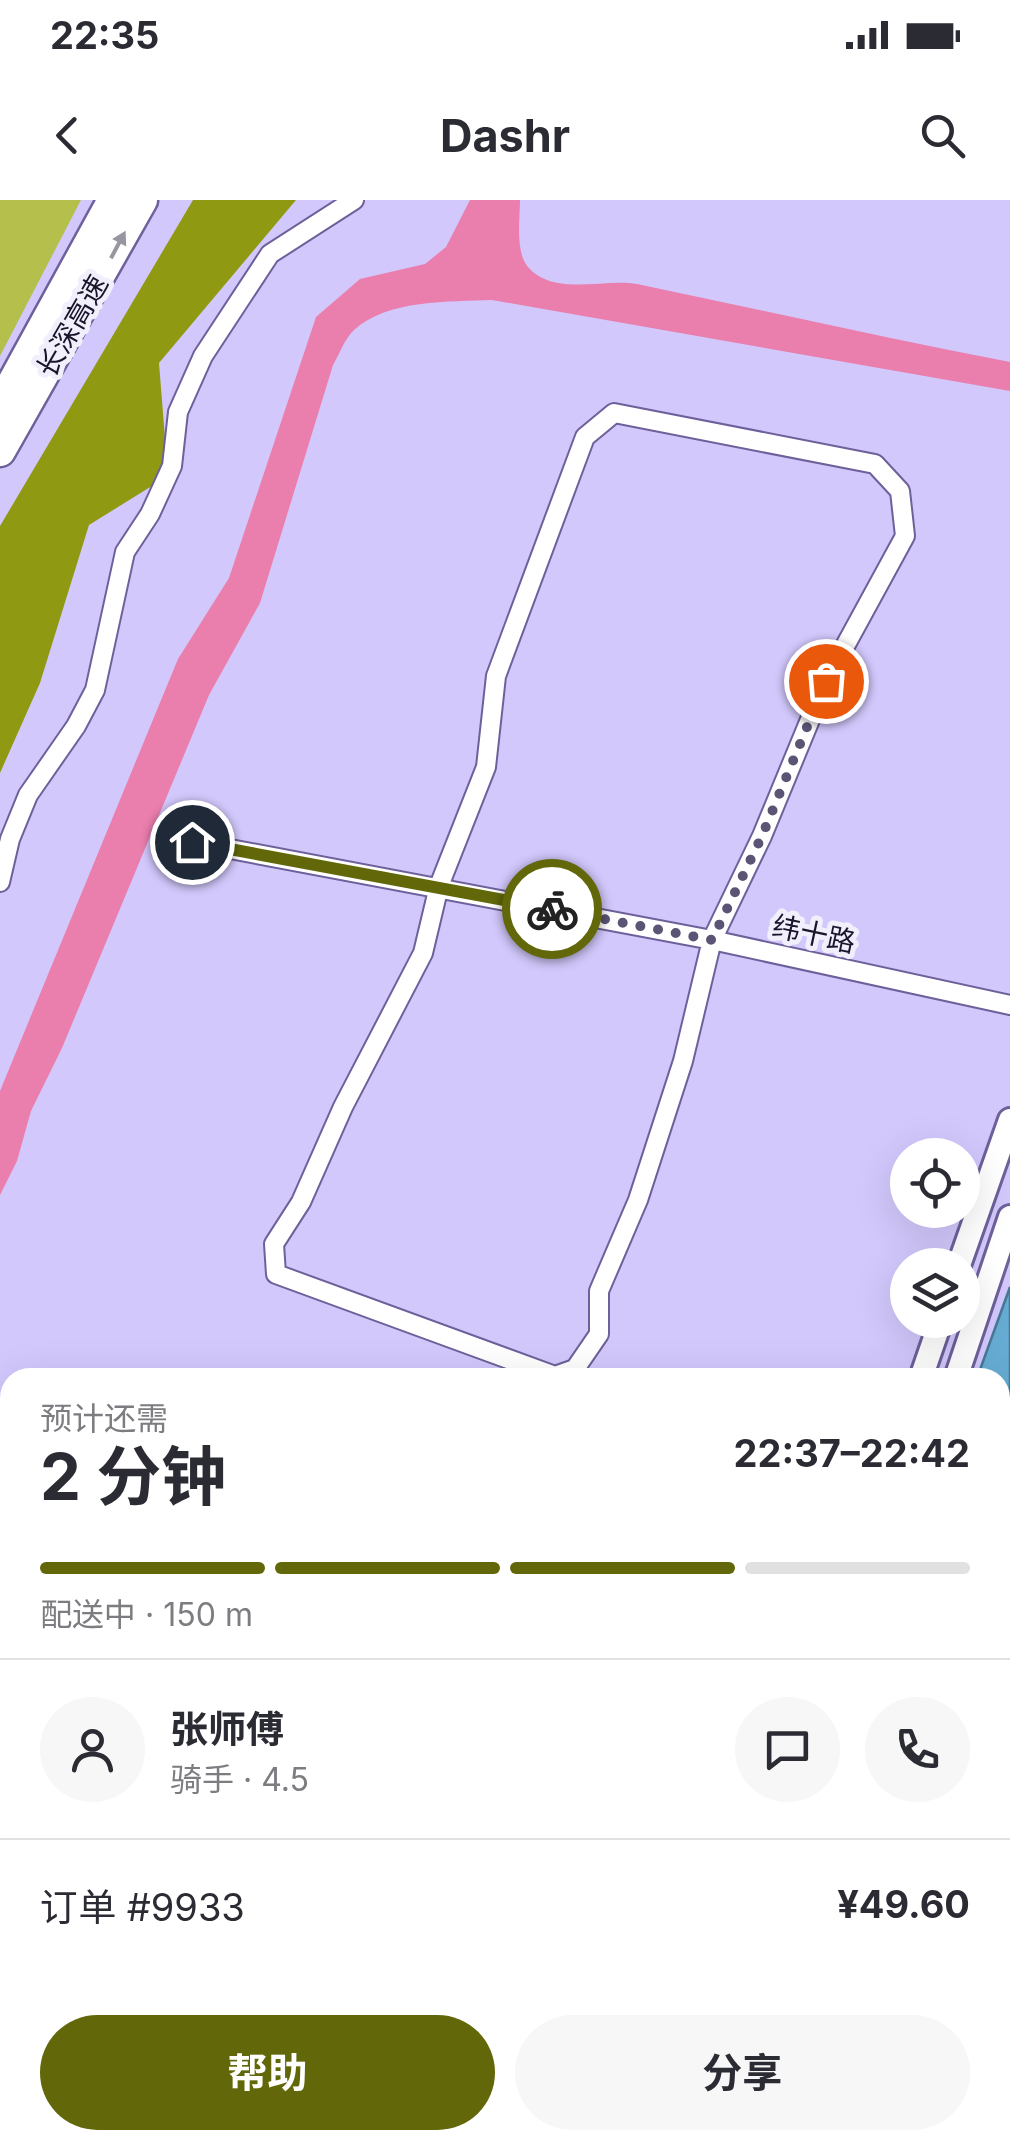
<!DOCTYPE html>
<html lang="zh">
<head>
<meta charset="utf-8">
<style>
  :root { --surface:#fff; --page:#f7f7f7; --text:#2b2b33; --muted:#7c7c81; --line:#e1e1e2; --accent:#626809 }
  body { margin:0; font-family:Inter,"Noto Sans SC",sans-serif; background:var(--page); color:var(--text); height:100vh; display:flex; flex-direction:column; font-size:38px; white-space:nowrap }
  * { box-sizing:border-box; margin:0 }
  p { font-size:32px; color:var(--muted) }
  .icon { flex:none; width:55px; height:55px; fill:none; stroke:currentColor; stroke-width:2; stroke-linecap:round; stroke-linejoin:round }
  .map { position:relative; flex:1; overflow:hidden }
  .side { position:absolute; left:0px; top:1168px; width:1010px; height:782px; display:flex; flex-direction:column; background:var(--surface); border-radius:30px 30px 0 0; box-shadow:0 10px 40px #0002 }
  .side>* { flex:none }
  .controls { position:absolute; left:890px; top:938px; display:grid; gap:20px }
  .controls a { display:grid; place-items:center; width:90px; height:90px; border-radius:50%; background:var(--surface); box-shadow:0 10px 40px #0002; font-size:50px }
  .pin { position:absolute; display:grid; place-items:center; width:85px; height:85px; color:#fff; margin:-42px; border:5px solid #fff; border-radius:50%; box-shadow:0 2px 10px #0007 }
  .courier { position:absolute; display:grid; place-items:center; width:100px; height:100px; margin:-50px; border:8px solid #626809; border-radius:50%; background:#fff; color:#222; box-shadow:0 2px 12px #0007 }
  .headline em { font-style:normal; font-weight:700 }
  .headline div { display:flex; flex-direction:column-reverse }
  .headline { display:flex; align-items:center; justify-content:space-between; height:170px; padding:0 40px }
  h1 { font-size:65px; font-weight:700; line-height:75px }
  .bar { display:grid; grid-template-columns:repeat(4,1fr); gap:15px 10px; align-content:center; height:120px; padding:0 40px }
  .bar i { height:12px; border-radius:8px; background:var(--line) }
  .bar .active { background:var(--accent) }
  .bar p { grid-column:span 4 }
  .line { display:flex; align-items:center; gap:25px; padding:0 40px; border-top:2px solid var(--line) }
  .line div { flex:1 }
  .round { display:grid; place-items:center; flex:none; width:105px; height:105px; border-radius:52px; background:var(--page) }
  .cta { display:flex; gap:20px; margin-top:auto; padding:20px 40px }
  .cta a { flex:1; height:115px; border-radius:60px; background:var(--accent); color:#fff; font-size:40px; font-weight:700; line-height:115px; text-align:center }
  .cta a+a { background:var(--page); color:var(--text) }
  .status { display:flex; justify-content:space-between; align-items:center; height:70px; padding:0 50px; background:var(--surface); direction:ltr }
  .status svg { height:28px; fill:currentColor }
  header { display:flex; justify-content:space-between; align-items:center; height:130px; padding:0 40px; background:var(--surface); font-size:45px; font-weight:700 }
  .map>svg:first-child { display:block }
</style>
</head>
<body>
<div class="status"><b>22:35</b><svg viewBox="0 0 49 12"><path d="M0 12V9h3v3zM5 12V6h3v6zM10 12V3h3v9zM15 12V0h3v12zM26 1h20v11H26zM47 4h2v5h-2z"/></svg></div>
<header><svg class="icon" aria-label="back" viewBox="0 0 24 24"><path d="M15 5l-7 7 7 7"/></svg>Dashr<svg class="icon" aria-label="search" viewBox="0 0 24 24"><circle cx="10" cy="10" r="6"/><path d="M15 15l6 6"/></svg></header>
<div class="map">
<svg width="1010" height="1949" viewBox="0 0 1010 1949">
  <rect width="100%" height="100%" fill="#d2c8fc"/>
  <path fill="#b4bf4c" d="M0,0h81l-81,156z"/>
  <path fill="#909912" d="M193,0h103l-137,163 9,113 -79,49 -49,158 -40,90v-247z"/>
  <path fill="#ea7ead" d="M470,0h50c0,19 -5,52 8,67 26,30 76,11 109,17 125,26 248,54 373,78v29l-518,-91c-43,2 -104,-1 -138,30 -9,8 -15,25 -21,35l-73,238 -51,92 -147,353 -31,63 -14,50 -17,34v-104l178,-432 51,-81 87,-261 44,-38 65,-15 21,-17z
    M10,1598v74l-10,2v-74z"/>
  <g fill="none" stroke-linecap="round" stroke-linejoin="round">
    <path stroke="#ada4d2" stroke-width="28" stroke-dasharray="28 14" stroke-linecap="butt" d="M0,1366l10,3
      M1000,1519h10
      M0,1533l10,1
      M1000,1545l10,-1"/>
    <defs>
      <path id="service" d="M0,1908l10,-1
        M81,1940l1,9"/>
      <path id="minor" d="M614,213l261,51 25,27 5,45 -79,145 -64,155 -50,104 -29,121 -45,139 -39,91v43l-24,35 -20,7 -279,-102 -2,-30 27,-42 42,-95 80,-154 16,-67 47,-119 10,-91 89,-239z
        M193,642l519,98 298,65
        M0,682l10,-43 18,-44 48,-69 19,-36 30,-138 25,-38 22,-48 6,-54 25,-56 67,-102 84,-54
        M1000,1684h10
        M1000,1722l10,-1
        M0,1752l10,-2
        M113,1940l1,9"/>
      <path id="secondary" d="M959,1065l51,-145
        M921,1178l20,-58
        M956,1178l54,-161
        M0,1473h10
        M806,1940v9
        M840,1940v9"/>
      <path id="primary" d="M0,1405l10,2
        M0,1449l10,2
        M1000,1485h10"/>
      <path id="motorway" d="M0,206l113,-206
        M0,251l142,-251"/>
    </defs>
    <use href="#service" stroke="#6e609a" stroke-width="14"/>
    <use href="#minor" stroke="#6e609a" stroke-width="22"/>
    <use href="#secondary" stroke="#6e609a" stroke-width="28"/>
    <use href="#primary" stroke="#6e609a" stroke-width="30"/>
    <use href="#motorway" stroke="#6e609a" stroke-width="35"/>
    <path stroke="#8b83ac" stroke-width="2.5" stroke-dasharray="2.5 8" stroke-linecap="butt" d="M0,1351l10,-2
      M0,1498l10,9"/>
    <use href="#service" stroke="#fff" stroke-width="9"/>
    <use href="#minor" stroke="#fff" stroke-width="18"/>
    <use href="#secondary" stroke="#fff" stroke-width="22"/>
    <use href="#primary" stroke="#fff" stroke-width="25"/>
    <use href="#motorway" stroke="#fff" stroke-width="30"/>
  </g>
  <path fill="#5894b5" d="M1010,1087v355h-10v-264z
    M1000,1545h10v91l-3,-8 -7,1z
    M1000,1719l7,20 2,128h-9z"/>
  <path fill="#477894" d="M1000,1719l7,20 2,128 -8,-22z
    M69,1940h6l1,9h-7z"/>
  <path fill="#66acd3" stroke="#477894" stroke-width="2.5" d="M1010,1087v334h-10v-243h-23z
    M1000,1545h10v69l-8,1v-8h-2z
    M1000,1763l1,82h-1z
    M10,1916v24h59v9h-69v-32z"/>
  <defs><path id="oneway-solid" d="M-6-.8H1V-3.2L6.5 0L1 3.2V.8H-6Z" transform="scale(2.5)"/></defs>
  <use fill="#9896a0" href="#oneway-solid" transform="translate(118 45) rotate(-62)"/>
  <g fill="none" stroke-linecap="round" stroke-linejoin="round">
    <path stroke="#5b5475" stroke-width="10" stroke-dasharray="0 18" d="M552,709l160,31 50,-104 64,-155"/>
    <path stroke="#626809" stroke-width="12" d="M192,642l360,67"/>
  </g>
  <g text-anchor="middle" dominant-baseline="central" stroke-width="10" stroke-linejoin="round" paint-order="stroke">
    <g font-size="28" fill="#1b152c" stroke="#f1effc">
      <text transform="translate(72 126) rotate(-60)">长深高速</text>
      <text transform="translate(814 734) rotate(12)">纬十路</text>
    </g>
  </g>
</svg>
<div class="controls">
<a><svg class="icon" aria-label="locate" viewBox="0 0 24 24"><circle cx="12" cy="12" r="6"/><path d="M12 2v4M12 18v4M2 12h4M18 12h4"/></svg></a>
<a><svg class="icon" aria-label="layers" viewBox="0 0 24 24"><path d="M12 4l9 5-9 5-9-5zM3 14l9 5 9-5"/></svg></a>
</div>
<div class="pin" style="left:826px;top:481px;background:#ea580c"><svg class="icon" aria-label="bag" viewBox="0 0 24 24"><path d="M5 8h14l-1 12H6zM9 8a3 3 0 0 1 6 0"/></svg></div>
<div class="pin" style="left:192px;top:642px;background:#1f2937"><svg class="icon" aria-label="home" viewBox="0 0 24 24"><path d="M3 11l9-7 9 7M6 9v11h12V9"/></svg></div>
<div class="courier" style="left:552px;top:709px"><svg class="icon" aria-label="bike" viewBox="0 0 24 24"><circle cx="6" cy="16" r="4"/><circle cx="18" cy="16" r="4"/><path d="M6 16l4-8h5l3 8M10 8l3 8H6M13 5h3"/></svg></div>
<section class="side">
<div class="headline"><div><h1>2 分钟</h1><p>预计还需</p></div><em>22:37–22:42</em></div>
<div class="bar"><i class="active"></i><i class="active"></i><i class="active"></i><i></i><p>配送中 · 150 m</p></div>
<div class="line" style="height:180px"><a class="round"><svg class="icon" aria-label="person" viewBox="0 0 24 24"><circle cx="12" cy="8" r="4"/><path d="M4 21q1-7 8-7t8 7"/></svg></a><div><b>张师傅</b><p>骑手 · 4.5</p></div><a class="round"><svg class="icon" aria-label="chat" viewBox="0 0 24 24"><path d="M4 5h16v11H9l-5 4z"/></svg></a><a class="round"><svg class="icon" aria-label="phone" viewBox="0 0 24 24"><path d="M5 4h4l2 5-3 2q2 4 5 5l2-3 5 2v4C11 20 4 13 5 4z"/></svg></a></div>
<div class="line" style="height:130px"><div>订单 #9933</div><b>¥49.60</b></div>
<div class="cta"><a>帮助</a><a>分享</a></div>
</section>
</div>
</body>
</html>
